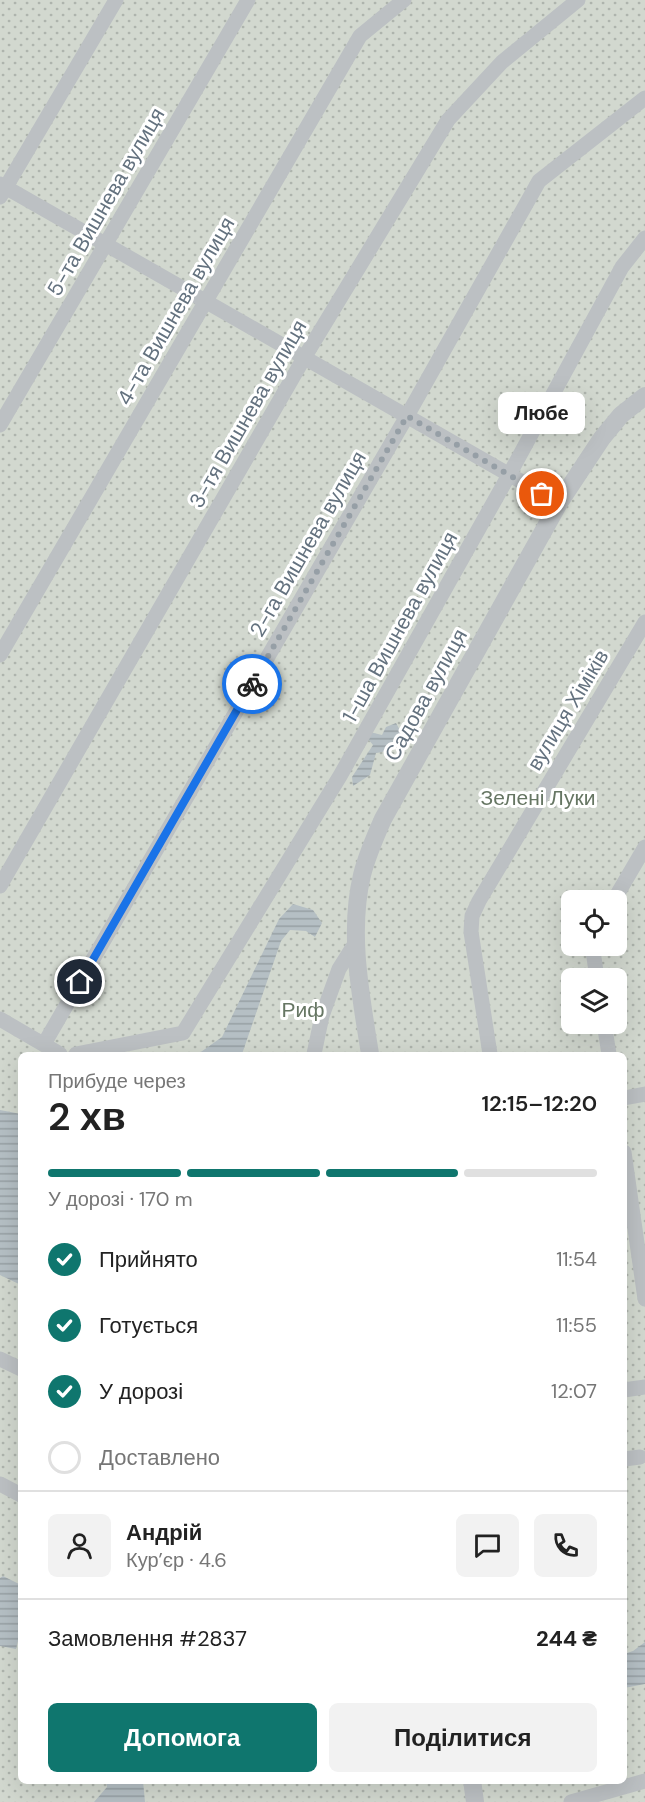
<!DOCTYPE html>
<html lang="uk">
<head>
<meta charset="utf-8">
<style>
  :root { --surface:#fff; --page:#f2f2f2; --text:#222; --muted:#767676; --line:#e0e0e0; --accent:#0f766e }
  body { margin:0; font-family:"DM Sans",sans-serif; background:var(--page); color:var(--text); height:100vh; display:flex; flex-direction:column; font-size:22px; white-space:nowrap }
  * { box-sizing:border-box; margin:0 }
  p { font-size:20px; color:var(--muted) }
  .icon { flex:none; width:33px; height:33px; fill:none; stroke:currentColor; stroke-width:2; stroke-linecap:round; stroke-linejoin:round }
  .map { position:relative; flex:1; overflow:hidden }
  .side { position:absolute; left:18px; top:1052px; width:609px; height:732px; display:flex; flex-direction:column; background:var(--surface); border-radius:9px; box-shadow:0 6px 24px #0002 }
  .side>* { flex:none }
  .buttons { position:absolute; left:561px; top:890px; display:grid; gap:12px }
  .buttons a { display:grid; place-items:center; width:66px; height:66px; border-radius:9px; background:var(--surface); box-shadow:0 6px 24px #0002; font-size:30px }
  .pin { position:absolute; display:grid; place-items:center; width:51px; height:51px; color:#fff; margin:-26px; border:3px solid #fff; border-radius:50%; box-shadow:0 2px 6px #0007 }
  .courier { position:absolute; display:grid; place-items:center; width:60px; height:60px; margin:-30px; border:4px solid #1a73e8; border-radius:50%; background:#fff; color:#222; box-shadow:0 2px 8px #0007 }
  .bubble { position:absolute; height:42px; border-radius:9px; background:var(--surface); box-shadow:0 6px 24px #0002; font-size:20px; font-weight:600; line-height:42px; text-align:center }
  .head em { font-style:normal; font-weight:600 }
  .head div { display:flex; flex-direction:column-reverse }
  .head { display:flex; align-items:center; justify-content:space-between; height:102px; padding:0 30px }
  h1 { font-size:39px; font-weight:600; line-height:45px }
  .bar { display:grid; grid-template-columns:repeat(4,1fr); gap:9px 6px; align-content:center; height:72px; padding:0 30px }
  .bar i { height:8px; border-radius:4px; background:var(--line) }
  .bar .on { background:var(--accent) }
  .bar p { grid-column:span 4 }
  .line { display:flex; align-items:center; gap:15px; padding:0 30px; border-top:2px solid var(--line) }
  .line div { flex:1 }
  .round { display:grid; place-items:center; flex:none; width:63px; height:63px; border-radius:9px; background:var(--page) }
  ol { padding:0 30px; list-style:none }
  li { display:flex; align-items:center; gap:18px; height:66px }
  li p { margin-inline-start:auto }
  li .icon { padding:6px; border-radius:50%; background:var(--accent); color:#fff; stroke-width:4 }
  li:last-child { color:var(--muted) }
  li i { width:33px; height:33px; border:3px solid var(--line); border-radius:50% }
  .button { display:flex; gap:12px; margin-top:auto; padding:12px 30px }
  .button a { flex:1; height:69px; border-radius:9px; background:var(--accent); color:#fff; font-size:24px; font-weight:600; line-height:69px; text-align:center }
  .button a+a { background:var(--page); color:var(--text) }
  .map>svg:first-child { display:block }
</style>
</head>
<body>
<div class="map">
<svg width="645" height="1802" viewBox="0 0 645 1802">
  <defs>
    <pattern id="park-dots" width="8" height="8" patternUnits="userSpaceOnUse" patternTransform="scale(1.5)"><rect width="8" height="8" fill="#d2d8cf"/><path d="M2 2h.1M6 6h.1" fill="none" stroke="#aeb4ad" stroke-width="1.8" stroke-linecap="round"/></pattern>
    <pattern id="water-rules" width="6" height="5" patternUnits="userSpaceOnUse" patternTransform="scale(1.5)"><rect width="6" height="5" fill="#b5bfc4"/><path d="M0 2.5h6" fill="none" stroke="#97a0a4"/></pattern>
  </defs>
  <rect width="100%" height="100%" fill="#f3f3ef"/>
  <path fill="url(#park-dots)" fill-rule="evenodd" d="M0,0h645v1802h-645zM572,900h44v45h-44zM572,978h44v45h-44zM21,1054h603v726h-603z"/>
  <path fill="url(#water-rules)" d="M396,723l6,11c-6,11 -13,18 -26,19l-6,22 -17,11 -1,-9 21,-32 -5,-6 2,-7 12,3 4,-8z
    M293,904l20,6 9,13 -7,14 -9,-6 -16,-1 -9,11 -39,113h-44l24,-17 57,-118z
    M0,1110l21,4v171l-21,-10z
    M3,1576l18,9v56h-3l-2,8 -16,-3v-68z
    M645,1642v42l-21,4v-34l9,-3z
    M106,1781h37l2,21h-51l13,-15z"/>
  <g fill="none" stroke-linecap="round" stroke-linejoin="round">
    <path stroke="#bcc0c3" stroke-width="15" d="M0,184l559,319
      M0,197l116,-197
      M0,425l248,-425
      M0,655l360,-619 44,-36
      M0,886l304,-528 144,-238 54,-58 76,-62
      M614,900l31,-53
      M594,945l-1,6 4,27
      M0,1019l60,35
      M604,1023l5,31
      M44,1044l363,-628 132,-235 106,-83
      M76,1054l107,-21 157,-257 169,-301 113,-208 23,-29
      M314,1054l8,-38 17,-47 17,-27
      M490,1054l-19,-122 1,-16 7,-15 166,-279
      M624,1098l21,-4
      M624,1152l21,147
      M0,1359l21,10
      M624,1390l21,-3
      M624,1459l16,-2
      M0,1484l21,11
      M571,1802l74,-21"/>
    <path stroke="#bcc0c3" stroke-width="18" d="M370,1054c-9,-58 -22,-120 -8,-179 5,-20 13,-38 21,-56l176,-316 43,-65 19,-23 24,-19
      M472,1780l3,22"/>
  </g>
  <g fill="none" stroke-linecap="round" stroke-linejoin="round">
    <path stroke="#969fa6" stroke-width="6" stroke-dasharray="0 10.8" d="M252,684l155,-268 135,78"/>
    <path stroke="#1a73e8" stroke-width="8" d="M80,982l172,-298"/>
  </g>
  <g text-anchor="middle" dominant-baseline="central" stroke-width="6" stroke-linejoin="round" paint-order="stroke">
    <g font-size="21" fill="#64727f" stroke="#fff">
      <text transform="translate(106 202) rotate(-60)">5-та Вишнева вулиця</text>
      <text transform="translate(176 311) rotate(-60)">4-та Вишнева вулиця</text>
      <text transform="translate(248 414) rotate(-60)">3-тя Вишнева вулиця</text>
      <text transform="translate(308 544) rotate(-60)">2-га Вишнева вулиця</text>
      <text transform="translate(400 627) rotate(-61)">1-ша Вишнева вулиця</text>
      <text transform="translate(426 695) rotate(-61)">Садова вулиця</text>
      <text transform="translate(568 710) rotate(-59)">вулиця Хіміків</text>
    </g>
    <g font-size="21" fill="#667663" stroke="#fff">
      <text x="538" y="798">Зелені Луки</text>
      <text x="303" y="1010">Риф</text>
    </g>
  </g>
</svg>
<div class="buttons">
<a><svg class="icon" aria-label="locate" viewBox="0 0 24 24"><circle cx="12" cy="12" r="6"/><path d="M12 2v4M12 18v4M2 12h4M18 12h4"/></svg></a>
<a><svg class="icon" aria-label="layers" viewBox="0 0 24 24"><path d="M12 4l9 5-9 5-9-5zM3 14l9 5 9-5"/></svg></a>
</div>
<div class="pin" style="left:542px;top:494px;background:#ea580c"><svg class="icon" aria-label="bag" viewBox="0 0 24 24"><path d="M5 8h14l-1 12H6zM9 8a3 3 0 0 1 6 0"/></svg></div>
<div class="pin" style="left:80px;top:982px;background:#1f2937"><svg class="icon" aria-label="home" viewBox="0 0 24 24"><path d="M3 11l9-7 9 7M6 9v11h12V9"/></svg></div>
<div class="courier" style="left:252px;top:684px"><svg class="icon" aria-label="bike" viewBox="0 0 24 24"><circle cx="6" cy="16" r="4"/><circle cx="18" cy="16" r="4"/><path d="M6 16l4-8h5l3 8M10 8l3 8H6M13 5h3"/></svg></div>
<div class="bubble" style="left:498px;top:392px;width:87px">Любе</div>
<section class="side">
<div class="head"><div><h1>2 хв</h1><p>Прибуде через</p></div><em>12:15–12:20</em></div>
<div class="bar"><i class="on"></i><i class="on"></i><i class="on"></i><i></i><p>У дорозі · 170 m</p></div>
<ol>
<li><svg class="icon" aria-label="check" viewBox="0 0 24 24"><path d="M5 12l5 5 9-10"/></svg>Прийнято<p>11:54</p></li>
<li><svg class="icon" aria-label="check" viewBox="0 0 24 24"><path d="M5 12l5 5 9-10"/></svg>Готується<p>11:55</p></li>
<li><svg class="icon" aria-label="check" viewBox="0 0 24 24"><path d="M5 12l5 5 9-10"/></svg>У дорозі<p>12:07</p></li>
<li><i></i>Доставлено</li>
</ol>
<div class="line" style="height:108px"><a class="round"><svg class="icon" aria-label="person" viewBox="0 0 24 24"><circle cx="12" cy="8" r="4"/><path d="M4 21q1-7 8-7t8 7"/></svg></a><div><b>Андрій</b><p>Кур’єр · 4.6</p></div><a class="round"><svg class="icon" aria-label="chat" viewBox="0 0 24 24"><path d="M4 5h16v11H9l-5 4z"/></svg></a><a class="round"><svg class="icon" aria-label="phone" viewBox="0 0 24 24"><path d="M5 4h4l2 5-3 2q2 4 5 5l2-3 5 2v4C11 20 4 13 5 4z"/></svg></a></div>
<div class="line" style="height:78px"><div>Замовлення #2837</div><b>244 ₴</b></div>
<div class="button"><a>Допомога</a><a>Поділитися</a></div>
</section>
</div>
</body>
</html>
